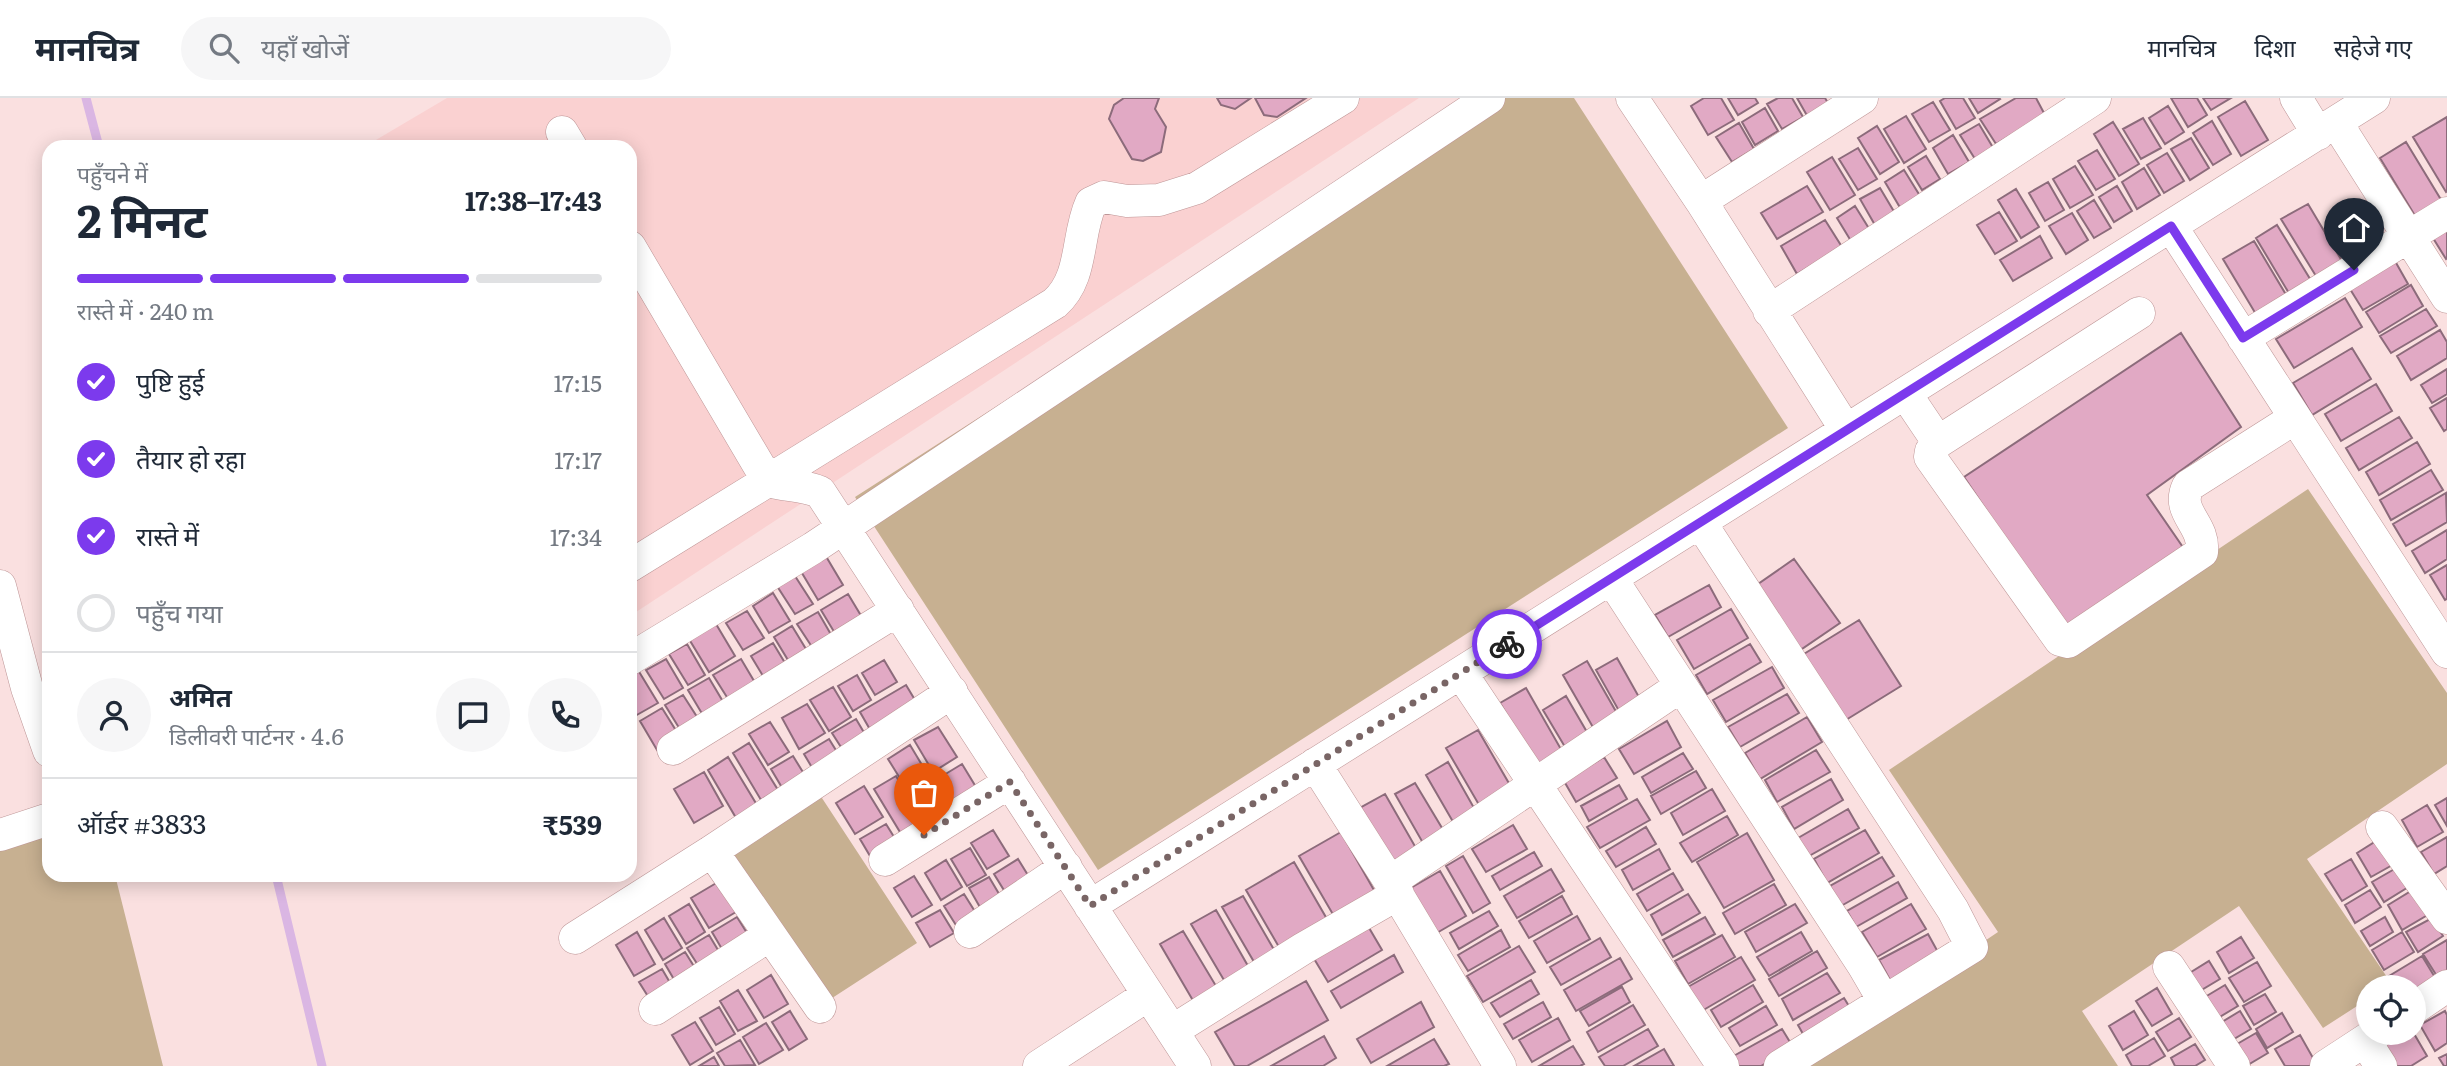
<!DOCTYPE html>
<html lang="hi">
<head>
<meta charset="utf-8">
<style>
  :root { --surface:#fff; --page:#f6f6f7; --text:#1f2937; --muted:#747a83; --line:#e0e1e3; --accent:#7c3aed }
  body { margin:0; font-family:Literata,"Noto Sans Devanagari",serif; background:var(--page); color:var(--text); height:100vh; display:flex; flex-direction:column; font-size:26px; white-space:nowrap }
  * { box-sizing:border-box; margin:0 }
  p { font-size:23px; color:var(--muted) }
  .icon { flex:none; width:38px; height:38px; fill:none; stroke:currentColor; stroke-width:2; stroke-linecap:round; stroke-linejoin:round }
  .map { position:relative; flex:1; overflow:hidden }
  .sheet { position:absolute; left:42px; top:42px; width:595px; height:742px; display:flex; flex-direction:column; background:var(--surface); border-radius:21px; box-shadow:0 4px 18px #0003 }
  .sheet>* { flex:none }
  .fabs { position:absolute; left:2356px; top:877px; display:grid; gap:14px }
  .fabs a { display:grid; place-items:center; width:70px; height:70px; border-radius:50%; background:var(--surface); box-shadow:0 4px 18px #0003; font-size:35px }
  .pin { position:absolute; display:grid; place-items:center; width:60px; height:60px; color:#fff; margin:-72px -30px; border-radius:50% 50% 50% 0; rotate:-45deg; box-shadow:0 0 7px #0007 }
  .pin .icon { rotate:45deg }
  .courier { position:absolute; display:grid; place-items:center; width:70px; height:70px; margin:-35px; border:5px solid #7c3aed; border-radius:50%; background:#fff; color:#222; box-shadow:0 2px 9px #0007 }
  .summary em { font-style:normal; font-weight:700 }
  .summary div { display:flex; flex-direction:column-reverse }
  .summary { display:flex; align-items:center; justify-content:space-between; height:119px; padding:0 35px }
  h1 { font-size:46px; font-weight:700; line-height:52px }
  .bar { display:grid; grid-template-columns:repeat(4,1fr); gap:10px 7px; align-content:center; height:84px; padding:0 35px }
  .bar i { height:9px; border-radius:5px; background:var(--line) }
  .bar .active { background:var(--accent) }
  .bar p { grid-column:span 4 }
  .line { display:flex; align-items:center; gap:18px; padding:0 35px; border-top:2px solid var(--line) }
  .line div { flex:1 }
  .round { display:grid; place-items:center; flex:none; width:74px; height:74px; border-radius:37px; background:var(--page) }
  ol { padding:0 35px; list-style:none }
  li { display:flex; align-items:center; gap:21px; height:77px }
  li p { margin-inline-start:auto }
  li .icon { padding:7px; border-radius:50%; background:var(--accent); color:#fff; stroke-width:4 }
  li:last-child { color:var(--muted) }
  li i { width:38px; height:38px; border:4px solid var(--line); border-radius:50% }
  header { display:flex; align-items:center; gap:42px; box-sizing:border-box; height:98px; padding:0 35px; background:var(--surface); border-bottom:2px solid var(--line) }
  header strong { font-size:33px }
  nav { display:flex; gap:38px; margin-inline-start:auto; font-size:24px }
  .search { width:490px; height:63px; background:var(--page); display:flex; align-items:center; gap:18px; box-sizing:border-box; padding:0 24px; border-radius:38px; color:var(--muted); font-size:26px }
  .map>svg:first-child { display:block }
</style>
</head>
<body>
<header>
<strong>मानचित्र</strong>
<div class="search"><svg class="icon" aria-label="search" viewBox="0 0 24 24"><circle cx="10" cy="10" r="6"/><path d="M15 15l6 6"/></svg>यहाँ खोजें</div>
<nav><a>मानचित्र</a><a>दिशा</a><a>सहेजे गए</a></nav>
</header>
<div class="map">
<svg width="2447" height="968" viewBox="0 0 2447 968">
  <rect width="100%" height="100%" fill="#fae0e0"/>
  <path fill="#fad1d1" d="M447,0h972l-789,518v-469h-266z"/>
  <path fill="#c7b091" d="M1478,0h96l214,330 -690,442 -243,-373z
    M2308,391l139,204v71l-140,95 84,124 -6,4h-17v12l-45,29 -84,-122 -157,105 36,55h-319l199,-134 -109,-162z
    M820,697l97,148 -91,59 -97,-149z
    M49,738v39h66l48,191h-163v-217z"/>
  <g fill="none" stroke-linecap="round" stroke-linejoin="round">
    <path stroke="#dab6e3" stroke-width="9" d="M86,0l13,49
      M276,777l46,191"/>
  </g>
  <path fill="#e1a9c4" stroke="#8c6b7b" stroke-width="2" d="M1124,0h35l-4,11 11,18 -5,25 -18,9 -11,-2 -23,-40 5,-14z
    M1217,0h34l-16,11 -14,-4z
    M1255,0h51l-29,19 -13,-2z
    M1704,0h17l13,22 -26,15 -17,-29z
    M1728,0h27l3,5 -20,12z
    M1778,0h14l11,19 -21,12 -15,-25z
    M1797,0h28l9,15 -21,13z
    M1945,0h18l12,20 -19,11 -16,-28z
    M1969,0h30l1,1 -22,14z
    M2016,0h20l9,17 -49,29 -16,-25z
    M2171,0h26l10,17 -19,12z
    M2203,0h28l-20,12z
    M2245,3l23,39 -27,16 -23,-39z
    M1933,4l17,28 -21,12 -17,-28z
    M2168,8l16,26 -19,12 -16,-26z
    M1765,10l13,23 -23,14 -13,-23z
    M1906,18l20,33 -22,14 -20,-34z
    M2447,19v74l-1,1 -33,-55z
    M2143,20l18,30 -20,11 -18,-30z
    M2212,23l19,33 -18,11 -20,-32z
    M2113,24l26,42 -20,12 -25,-42z
    M1739,25l15,26 -22,13 -16,-25z
    M1979,26l19,32 -18,11 -20,-32z
    M1877,28l22,36 -19,12 -22,-36z
    M1953,37l16,27 -21,12 -15,-26z
    M2191,40l18,30 -19,12 -19,-31z
    M2406,44l37,61 -26,16 -37,-61z
    M1858,50l19,31 -19,11 -19,-31z
    M2097,52l18,29 -19,11 -18,-29z
    M2167,55l17,28 -20,12 -17,-28z
    M1926,58l14,23 -18,11 -14,-23z
    M1832,59l23,38 -25,15 -23,-38z
    M2075,68l18,29 -23,13 -17,-29z
    M2144,70l16,27 -23,14 -15,-27z
    M1904,72l21,34 -20,12 -20,-34z
    M2048,84l16,28 -19,11 -16,-28z
    M1807,88l16,26 -46,27 -16,-26z
    M2117,88l15,25 -18,11 -15,-25z
    M1880,90l19,32 -20,12 -19,-33z
    M2016,91l23,38 -18,11 -23,-38z
    M2094,102l17,28 -17,10 -17,-27z
    M2308,106l37,62 -26,15 -38,-62z
    M1855,108l18,29 -19,11 -17,-28z
    M1999,114l18,29 -22,13 -18,-29z
    M2072,115l16,27 -22,14 -17,-28z
    M1825,122l17,27 -45,27 -16,-28z
    M2277,127l38,62 -22,13 -37,-62z
    M2447,131v29l-1,1 -13,-21z
    M2040,138l12,22 -39,23 -13,-21z
    M2254,143l37,62 -31,18 -37,-62z
    M2395,163l13,23 -45,26 -13,-21z
    M2411,187l12,21 -44,27 -13,-21z
    M2345,200l17,29 -68,41 -18,-29z
    M2426,211l11,17 -46,27 -11,-17z
    M2440,232l7,12v16l-36,22 -14,-24z
    M2181,235l60,94 -94,68 42,61 -119,79 -106,-158z
    M2352,250l19,31 -59,36 -19,-32z
    M2447,271v25l-15,9 -11,-18z
    M2376,286l16,27 -51,30 -16,-27z
    M2447,300v31l-3,2 -14,-23z
    M2399,319l13,21 -53,32 -13,-22z
    M2417,344l13,22 -51,31 -13,-23z
    M2431,372l12,20 -52,30 -11,-20z
    M2446,395l1,29 -41,24 -13,-22z
    M2447,432v29l-22,14 -13,-22z
    M824,455l19,32 -25,15 -19,-32z
    M1794,461l46,64 -47,32 -45,-64z
    M2447,467v34l-2,1 -15,-25z
    M795,478l18,28 -18,10 -18,-28z
    M1709,487l12,22 -53,30 -13,-22z
    M773,495l17,28 -21,12 -16,-27z
    M848,496l15,25 -27,16 -15,-25z
    M1731,511l17,29 -54,31 -17,-29z
    M747,513l17,27 -21,12 -17,-27z
    M818,514l15,26 -19,12 -17,-26z
    M1859,522l42,66 -60,37 -42,-66z
    M716,526l19,32 -26,16 -20,-33z
    M792,528l17,28 -18,11 -17,-28z
    M773,545l15,25 -22,13 -15,-25z
    M687,546l18,31 -17,10 -19,-31z
    M1750,546l11,18 -54,32 -11,-19z
    M1617,560l27,48 -21,12 -27,-48z
    M666,561l17,29 -19,11 -18,-29z
    M741,561l16,27 -27,16 -17,-27z
    M884,562l13,22 -22,13 -13,-22z
    M1587,563l35,61 -24,14 -35,-61z
    M1772,569l12,21 -58,34 -13,-22z
    M638,572l20,33 -23,13 -5,-9v-32z
    M857,577l14,25 -18,11 -15,-25z
    M709,580l16,27 -21,12 -16,-27z
    M906,587l12,20 -46,28 -12,-21z
    M833,589l18,30 -22,14 -19,-31z
    M1526,590l36,63 -26,14 -36,-62z
    M1787,596l12,19 -59,34 -12,-20z
    M683,597l16,25 -18,11 -16,-26z
    M1566,598l25,43 -23,13 -25,-42z
    M807,606l18,29 -26,16 -17,-31z
    M662,610l18,29 -23,13 -17,-29z
    M1807,619l15,25 -62,37 -15,-26z
    M856,621l13,22 -23,14 -14,-22z
    M1667,623l14,26 -47,27 -15,-25z
    M770,624l19,30 -21,13 -19,-31z
    M938,629l19,30 -24,15 -19,-32z
    M1478,632l36,62 -32,18 -36,-62z
    M829,641l13,21 -25,16 -13,-22z
    M749,645l29,47 -17,10 -28,-47z
    M910,647l18,30 -22,13 -18,-29z
    M1816,652l14,22 -53,30 -12,-22z
    M1683,655l10,16 -42,24 -9,-16z
    M793,658l16,26 -22,14 -16,-27z
    M728,659l32,53 -21,13 -31,-53z
    M1604,659l13,21 -41,24 -12,-21z
    M1448,664l30,53 -22,12 -30,-52z
    M962,666l17,28 -28,16 -17,-27z
    M1696,673l10,17 -45,26 -10,-18z
    M704,674l19,34 -29,17 -20,-34z
    M896,678l28,48 -21,13 -29,-48z
    M1831,681l12,21 -49,29 -12,-22z
    M928,683l14,23 -18,11 -14,-23z
    M1415,685l33,55 -21,12 -32,-56z
    M1619,687l8,14 -38,22 -8,-15z
    M864,688l19,31 -28,17 -19,-31z
    M1712,691l13,22 -42,24 -12,-22z
    M1385,696l35,61 -27,15 -35,-61z
    M2447,700v28l-12,-21z
    M1637,701l13,21 -50,28 -13,-21z
    M2427,707l16,27 -26,15 -15,-27z
    M1848,711l11,19 -50,28 -11,-18z
    M1727,718l11,19 -46,27 -12,-19z
    M886,726l13,21 -26,16 -13,-22z
    M1513,727l14,24 -41,23 -14,-23z
    M1646,729l10,17 -40,23 -10,-16z
    M993,732l16,26 -22,13 -16,-26z
    M1865,732l14,23 -52,30 -13,-24z
    M1341,734l38,67 -41,24 -39,-67z
    M1747,735l27,47 -50,28 -27,-46z
    M2447,739v29l-13,8 -13,-22z
    M2381,740l15,25 -25,14 -14,-24z
    M970,750l16,27 -19,11 -16,-27z
    M1659,751l11,20 -37,21 -11,-20z
    M1534,754l8,14 -42,24 -8,-14z
    M1463,758l27,47 -17,10 -27,-47z
    M1882,759l12,19 -53,30 -11,-20z
    M1018,761l16,26 -24,15 -16,-26z
    M2351,761l16,27 -25,15 -17,-27z
    M946,762l16,27 -21,13 -16,-27z
    M1294,764l37,64 -48,28 -37,-64z
    M2398,769l12,19 -26,16 -12,-20z
    M1551,771l13,22 -47,27 -13,-22z
    M1440,773l26,45 -31,18 -26,-45z
    M1673,775l10,17 -36,21 -10,-17z
    M914,778l18,29 -20,12 -18,-29z
    M989,779l16,27 -20,12 -16,-28z
    M718,784l18,30 -27,16 -18,-30z
    M1898,784l9,16 -51,29 -9,-16z
    M1774,786l12,21 -51,29 -12,-21z
    M2416,790l15,25 -29,17 -14,-25z
    M2370,792l11,17 -26,16 -10,-18z
    M964,796l15,24 -20,12 -15,-24z
    M1688,796l12,19 -38,22 -11,-20z
    M1243,798l34,59 -20,12 -35,-60z
    M1562,798l10,18 -43,24 -10,-17z
    M689,806l16,28 -19,12 -17,-28z
    M1795,806l12,19 -51,29 -11,-20z
    M1911,806l15,25 -49,28 -15,-25z
    M940,812l14,23 -24,14 -14,-24z
    M1216,812l36,63 -24,14 -37,-63z
    M1489,813l9,15 -39,23 -9,-16z
    M1577,818l13,23 -43,24 -13,-22z
    M737,819l15,24 -26,15 -14,-24z
    M1705,819l10,17 -42,23 -10,-17z
    M2385,819l8,15 -23,14 -9,-15z
    M664,820l18,30 -19,12 -18,-30z
    M2432,820l11,18 -25,16 -12,-20z
    M1365,823l17,29 -54,32 -18,-30z
    M1501,832l9,17 -42,24 -10,-16z
    M1183,833l36,60 -24,13 -35,-60z
    M637,834l18,32 -21,12 -18,-31z
    M1801,834l11,19 -43,25 -12,-19z
    M2402,834l12,20 -30,18 -12,-20z
    M1928,836l16,29 -49,26 -16,-29z
    M709,837l15,25 -21,13 -16,-25z
    M1722,837l13,22 -47,27 -13,-23z
    M2241,839l13,21 -25,15 -12,-21z
    M1600,840l11,19 -50,28 -11,-18z
    M2447,842v37l-7,4 -17,-27z
    M1519,848l16,26 -52,30 -16,-26z
    M1817,853l10,17 -48,28 -10,-17z
    M685,854l15,24 -21,12 -14,-24z
    M1394,857l9,17 -62,36 -10,-17z
    M2422,858l17,28 -26,15v-12h-17l-7,-11z
    M1741,859l14,23 -55,32 -14,-24z
    M1620,860l12,21 -56,32 -12,-21z
    M2209,863l11,18 -27,16 -10,-18z
    M2257,864l14,24 -27,16 -15,-24z
    M662,871l14,24 -22,13 -15,-24z
    M1827,875l13,20 -47,27 -11,-21z
    M771,877l17,29 -24,14 -17,-28z
    M1531,882l8,14 -39,23 -9,-14z
    M1306,883l22,39 -81,46h-12l-20,-34z
    M1753,887l10,17 -42,25 -10,-17z
    M2225,887l13,21 -25,15 -13,-21z
    M1622,889l8,15 -41,24 -9,-15z
    M2157,890l15,26 -20,12 -16,-25z
    M738,892l19,31 -19,10 -18,-30z
    M2265,896l11,18 -22,13 -11,-19z
    M1844,900l11,18 -47,27 -10,-18z
    M1421,904l13,25 -63,36 -14,-24z
    M1543,904l8,15 -38,22 -9,-15z
    M1633,907l12,20 -47,27 -11,-20z
    M1766,908l11,19 -37,21 -11,-18z
    M719,909l16,27 -19,11 -16,-27z
    M790,913l17,28 -18,11 -17,-28z
    M2134,913l14,24 -25,15 -14,-24z
    M2240,913l11,18 -24,14 -10,-18z
    M2445,913l2,4v28l-12,8 -15,-26z
    M2282,915l11,19 -26,16 -11,-19z
    M1558,920l12,22 -38,22 -13,-22z
    M2179,920l12,19 -23,14 -12,-19z
    M695,924l18,29 -23,14 -18,-30z
    M766,925l17,27 -24,14 -16,-27z
    M1648,931l10,17 -35,20h-18l-6,-9z
    M1782,931l11,18 -32,19h-26l-5,-8z
    M2403,934h10l14,24 -16,10h-21l-11,-19z
    M2256,935l12,20 -22,13 -14,-19z
    M2300,937l17,30 -2,1h-30l-10,-17z
    M1324,938l12,22 -13,8h-52z
    M2154,940l11,18 -17,10h-16l-6,-11z
    M1434,941l15,25 -5,2h-57z
    M740,942l15,25 -30,1 -8,-13z
    M2195,946l10,16 -10,6h-20l-4,-8z
    M1573,948l11,18 -4,2h-41z
    M1664,951l10,17h-40z
    M2447,956v12h-3l-5,-8z
    M714,959l5,9h-20z"/>
  <g fill="none" stroke-linecap="round" stroke-linejoin="round">
    <defs>
      <path id="minor" d="M1632,0l69,103 145,229
        M2296,0l22,36
        M2336,24l111,175
        M562,34l9,15
        M1701,103l161,-103
        M2171,128l276,426
        M630,149l138,234c18,5 35,4 52,11l375,574
        M1769,213l326,-213
        M2243,240l204,-125
        M1905,295l33,49 -7,9 -1,6 130,183 8,2 134,-90c3,-29 -27,-39 -14,-66l107,-68
        M1938,344l201,-129
        M1700,424l253,388 19,37 -192,119
        M630,468l425,-263c29,-26 21,-67 36,-100l13,-6 23,4 32,-1 38,-12 146,-90
        M1611,480l252,387 21,36
        M0,488l27,102 22,63
        M630,561l183,-111 676,-450
        M1461,575l262,393
        M673,651l225,-139
        M1315,666l75,118 110,184
        M2382,729l65,91
        M0,737l49,-16
        M712,753l108,156
        M885,762l125,-78
        M1390,784l291,-196
        M1090,808l1284,-808
        M970,834l96,-65
        M575,840l137,-87 240,-159
        M2169,869l65,99
        M655,911l115,-74
        M2413,911l34,-23
        M1172,933l132,-83 94,-54
        M2365,943l16,25
        M1039,968l109,-71
        M2326,968l52,-34"/>
    </defs>
    <use href="#minor" stroke="#be9697" stroke-width="33"/>
    <use href="#minor" stroke="#fff" stroke-width="32"/>
  </g>
  <g fill="none" stroke-linecap="round" stroke-linejoin="round">
    <path stroke="#796565" stroke-width="7" stroke-dasharray="0 12.6" d="M924,737l86,-53 80,124 417,-262"/>
    <path stroke="#7c3aed" stroke-width="9" d="M1507,546l664,-418 72,112 111,-68"/>
  </g>
</svg>
<div class="fabs">
<a><svg class="icon" aria-label="locate" viewBox="0 0 24 24"><circle cx="12" cy="12" r="6"/><path d="M12 2v4M12 18v4M2 12h4M18 12h4"/></svg></a>
</div>
<div class="pin" style="left:924px;top:737px;background:#ea580c"><svg class="icon" aria-label="bag" viewBox="0 0 24 24"><path d="M5 8h14l-1 12H6zM9 8a3 3 0 0 1 6 0"/></svg></div>
<div class="pin" style="left:2354px;top:172px;background:#1f2937"><svg class="icon" aria-label="home" viewBox="0 0 24 24"><path d="M3 11l9-7 9 7M6 9v11h12V9"/></svg></div>
<div class="courier" style="left:1507px;top:546px"><svg class="icon" aria-label="bike" viewBox="0 0 24 24"><circle cx="6" cy="16" r="4"/><circle cx="18" cy="16" r="4"/><path d="M6 16l4-8h5l3 8M10 8l3 8H6M13 5h3"/></svg></div>
<section class="sheet">
<div class="summary"><div><h1>2 मिनट</h1><p>पहुँचने में</p></div><em>17:38–17:43</em></div>
<div class="bar"><i class="active"></i><i class="active"></i><i class="active"></i><i></i><p>रास्ते में · 240 m</p></div>
<ol>
<li><svg class="icon" aria-label="check" viewBox="0 0 24 24"><path d="M5 12l5 5 9-10"/></svg>पुष्टि हुई<p>17:15</p></li>
<li><svg class="icon" aria-label="check" viewBox="0 0 24 24"><path d="M5 12l5 5 9-10"/></svg>तैयार हो रहा<p>17:17</p></li>
<li><svg class="icon" aria-label="check" viewBox="0 0 24 24"><path d="M5 12l5 5 9-10"/></svg>रास्ते में<p>17:34</p></li>
<li><i></i>पहुँच गया</li>
</ol>
<div class="line" style="height:126px"><a class="round"><svg class="icon" aria-label="person" viewBox="0 0 24 24"><circle cx="12" cy="8" r="4"/><path d="M4 21q1-7 8-7t8 7"/></svg></a><div><b>अमित</b><p>डिलीवरी पार्टनर · 4.6</p></div><a class="round"><svg class="icon" aria-label="chat" viewBox="0 0 24 24"><path d="M4 5h16v11H9l-5 4z"/></svg></a><a class="round"><svg class="icon" aria-label="phone" viewBox="0 0 24 24"><path d="M5 4h4l2 5-3 2q2 4 5 5l2-3 5 2v4C11 20 4 13 5 4z"/></svg></a></div>
<div class="line" style="height:91px"><div>ऑर्डर #3833</div><b>₹539</b></div>
</section>
</div>
</body>
</html>
